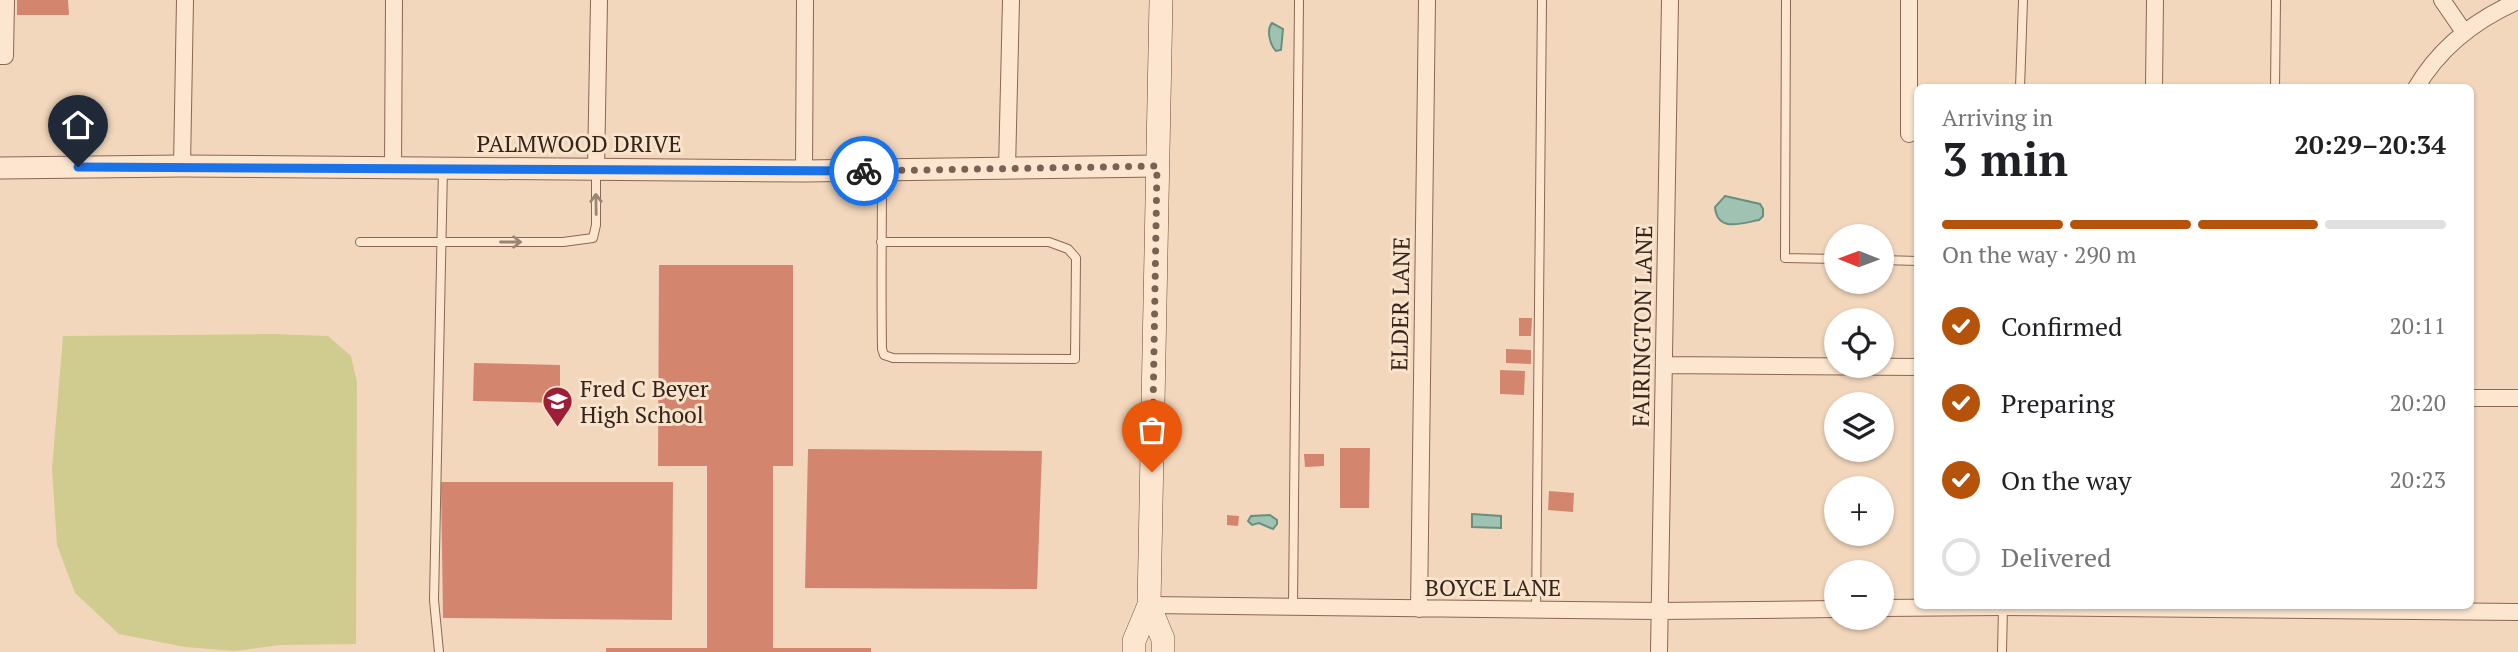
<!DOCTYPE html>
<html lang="en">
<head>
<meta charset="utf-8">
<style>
  :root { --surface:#fff; --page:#f6f6f6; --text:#202124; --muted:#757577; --line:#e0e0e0; --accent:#b45309 }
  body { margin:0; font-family:"PT Serif",serif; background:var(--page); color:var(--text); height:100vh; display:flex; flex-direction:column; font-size:26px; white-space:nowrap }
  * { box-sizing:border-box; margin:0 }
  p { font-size:23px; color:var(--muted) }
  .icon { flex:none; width:38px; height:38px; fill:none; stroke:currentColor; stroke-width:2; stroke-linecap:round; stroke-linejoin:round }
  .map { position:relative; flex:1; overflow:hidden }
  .details { position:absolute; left:1914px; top:84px; width:560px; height:525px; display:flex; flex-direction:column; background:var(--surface); border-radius:10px; box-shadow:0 2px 5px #0004 }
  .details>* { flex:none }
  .needle { width:46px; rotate:271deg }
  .tools { position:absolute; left:1824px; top:224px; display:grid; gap:14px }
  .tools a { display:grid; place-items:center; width:70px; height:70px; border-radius:50%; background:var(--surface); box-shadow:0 2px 5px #0004; font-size:35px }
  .pin { position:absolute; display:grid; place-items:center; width:60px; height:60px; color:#fff; margin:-72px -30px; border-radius:50% 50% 50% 0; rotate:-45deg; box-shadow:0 0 7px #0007 }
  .pin .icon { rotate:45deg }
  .courier { position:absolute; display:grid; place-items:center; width:70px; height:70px; margin:-35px; border:5px solid #1a73e8; border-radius:50%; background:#fff; color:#222; box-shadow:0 2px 9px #0007 }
  .headline em { font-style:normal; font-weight:700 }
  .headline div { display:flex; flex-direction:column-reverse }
  .headline { display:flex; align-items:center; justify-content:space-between; height:119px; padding:0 28px }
  h1 { font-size:46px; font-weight:700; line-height:52px }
  .bar { display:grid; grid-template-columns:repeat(4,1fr); gap:10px 7px; align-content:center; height:84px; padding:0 28px }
  .bar i { height:9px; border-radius:5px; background:var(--line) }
  .bar .active { background:var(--accent) }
  .bar p { grid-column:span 4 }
  ol { padding:0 28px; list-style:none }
  li { display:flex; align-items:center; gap:21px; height:77px }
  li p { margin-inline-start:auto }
  li .icon { padding:7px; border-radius:50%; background:var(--accent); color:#fff; stroke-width:4 }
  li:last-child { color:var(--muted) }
  li i { width:38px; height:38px; border:4px solid var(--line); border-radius:50% }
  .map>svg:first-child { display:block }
</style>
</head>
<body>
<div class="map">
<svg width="2518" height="652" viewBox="0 0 2518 652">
  <rect width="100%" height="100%" fill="#f2d7bc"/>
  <path fill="#d0cc8f" d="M272,334l56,2 23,20 6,26 -1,262 -76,1 -45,6 -50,-4 -66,-13 -44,-41 -18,-48 -5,-76 11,-133z"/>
  <path fill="#a0c2b2" stroke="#67907e" stroke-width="2" d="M1272,23l11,6 -2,21 -5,1c-6,-6 -10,-21 -4,-28z
    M1725,196l35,8 3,5v7l-4,4c-17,3 -42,13 -44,-13z
    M1472,514l29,2v12l-29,-1z
    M1270,515l7,5v4l-4,5 -14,-6 -7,2 -4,-4 3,-5z"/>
  <path fill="#d4856e" d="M17,0h51l1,15h-52z
    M659,265h134v201h-20v182h98v4h-265v-4h101v-182h-49z
    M1519,318h13l-1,18h-12z
    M1506,349l25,1v14l-25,-1z
    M474,363l86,2v38l-87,-2z
    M1500,370l25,1 -1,24 -24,-1z
    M1340,448h30l-1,60h-29z
    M808,449l234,2 -5,138 -232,-1z
    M1304,454h20v12l-19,1z
    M441,482h232l-1,138 -229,-2z
    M1549,491l25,2 -1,19 -25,-2z
    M1227,515l12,1 -1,10 -11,-1z"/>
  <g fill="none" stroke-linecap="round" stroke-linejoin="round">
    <defs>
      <path id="service" d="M1786,0l-1,258 51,1
        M2020,88l3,-88
        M2275,88l1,-88
        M360,242h203l30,-4 3,-13v-55
        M881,242h168l19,7 8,9 -1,101 -182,-1 -9,-3 -2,-6c-1,-59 0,-119 0,-179
        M1881,260l37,1
        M1293,605l6,-605
        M1536,610l6,-610
        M439,652l-5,-52 9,-432
        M2002,652l1,-46"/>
      <path id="minor" d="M2442,0l22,32
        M0,56h5l1,-56
        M2154,88l1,-88
        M2416,88c24,-41 59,-68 102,-87
        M1909,134v-134
        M182,166l3,-166
        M393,168l1,-168
        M596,169l3,-169
        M1007,169l4,-169
        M804,171l1,-171
        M1665,365l253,2
        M2471,398h47
        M1149,605l510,6 177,-2
        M1881,608l122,-1 515,5
        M1419,609l8,-609
        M1659,652l11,-652"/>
      <path id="tertiary" d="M0,168l182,-2 622,5 353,-5"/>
      <path id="secondary" d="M1149,605l14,34v13
        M1134,652v-11l15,-36 12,-605"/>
    </defs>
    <use href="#service" stroke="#8a6754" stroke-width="10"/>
    <use href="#minor" stroke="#8a6754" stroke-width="18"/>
    <use href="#tertiary" stroke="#8a6754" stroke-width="23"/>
    <use href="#secondary" stroke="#6c4837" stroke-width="24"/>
    <use href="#service" stroke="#fce6cf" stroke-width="8"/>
    <use href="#minor" stroke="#fce6cf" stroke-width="16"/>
    <use href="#tertiary" stroke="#fce6cf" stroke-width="21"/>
    <use href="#secondary" stroke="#fce6cf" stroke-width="23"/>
  </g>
  <defs><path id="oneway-shaft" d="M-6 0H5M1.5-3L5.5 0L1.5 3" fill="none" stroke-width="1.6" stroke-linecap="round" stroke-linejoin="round" transform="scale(1.75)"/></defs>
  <g stroke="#9a8474">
    <use href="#oneway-shaft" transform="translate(596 204) rotate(-91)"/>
    <use href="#oneway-shaft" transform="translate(511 242)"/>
  </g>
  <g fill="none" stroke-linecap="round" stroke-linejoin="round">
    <path stroke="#796253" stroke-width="7" stroke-dasharray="0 12.6" d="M864,171l293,-5 -5,306"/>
    <path stroke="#1a73e8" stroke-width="9" d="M78,167l786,4"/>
  </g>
  <defs>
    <symbol id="school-pin" viewBox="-11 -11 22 30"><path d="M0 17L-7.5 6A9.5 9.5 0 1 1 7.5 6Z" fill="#9f1e37" stroke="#f8e3cc"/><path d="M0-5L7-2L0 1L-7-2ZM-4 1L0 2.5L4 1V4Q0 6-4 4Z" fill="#fff"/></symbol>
  </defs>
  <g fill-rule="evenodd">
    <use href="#school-pin" x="540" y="384" width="35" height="47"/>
  </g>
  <g text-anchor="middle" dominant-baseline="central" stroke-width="6" stroke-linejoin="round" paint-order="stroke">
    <g font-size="23" fill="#38231a" stroke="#f8e3cc">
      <text x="579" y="143">PALMWOOD DRIVE</text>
      <text transform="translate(1400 304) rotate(-89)">ELDER LANE</text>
      <text transform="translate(1642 326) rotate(-89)">FAIRINGTON LANE</text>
      <text x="1493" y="587">BOYCE LANE</text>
    </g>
    <g font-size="23" fill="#38231a" stroke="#f8e3cc" text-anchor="start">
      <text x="580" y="388">Fred C Beyer<tspan x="580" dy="26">High School</tspan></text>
    </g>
  </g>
</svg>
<div class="tools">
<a><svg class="needle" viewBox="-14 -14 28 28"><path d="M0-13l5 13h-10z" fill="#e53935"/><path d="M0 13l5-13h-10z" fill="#757577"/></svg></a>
<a><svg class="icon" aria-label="locate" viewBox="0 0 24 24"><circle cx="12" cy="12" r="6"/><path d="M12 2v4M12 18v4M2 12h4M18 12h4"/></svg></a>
<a><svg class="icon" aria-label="layers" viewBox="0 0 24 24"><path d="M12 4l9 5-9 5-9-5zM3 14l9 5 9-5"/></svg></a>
<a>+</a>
<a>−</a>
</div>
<div class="pin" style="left:1152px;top:472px;background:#ea580c"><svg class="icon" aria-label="bag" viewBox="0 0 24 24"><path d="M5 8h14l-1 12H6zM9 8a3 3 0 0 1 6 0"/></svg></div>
<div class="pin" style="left:78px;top:167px;background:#1f2937"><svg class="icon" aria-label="home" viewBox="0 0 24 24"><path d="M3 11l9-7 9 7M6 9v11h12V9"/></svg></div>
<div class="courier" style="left:864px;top:171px"><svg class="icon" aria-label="bike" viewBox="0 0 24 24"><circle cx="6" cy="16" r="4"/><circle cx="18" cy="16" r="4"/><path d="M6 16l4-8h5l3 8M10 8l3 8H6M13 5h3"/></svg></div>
<section class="details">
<div class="headline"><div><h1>3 min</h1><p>Arriving in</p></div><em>20:29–20:34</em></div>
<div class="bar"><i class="active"></i><i class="active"></i><i class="active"></i><i></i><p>On the way · 290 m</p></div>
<ol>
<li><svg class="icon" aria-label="check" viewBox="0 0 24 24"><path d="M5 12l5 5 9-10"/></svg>Confirmed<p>20:11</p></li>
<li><svg class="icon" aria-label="check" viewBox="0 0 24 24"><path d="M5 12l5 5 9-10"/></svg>Preparing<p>20:20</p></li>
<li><svg class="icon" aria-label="check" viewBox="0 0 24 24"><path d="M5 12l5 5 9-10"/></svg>On the way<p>20:23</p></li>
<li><i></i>Delivered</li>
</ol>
</section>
</div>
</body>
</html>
